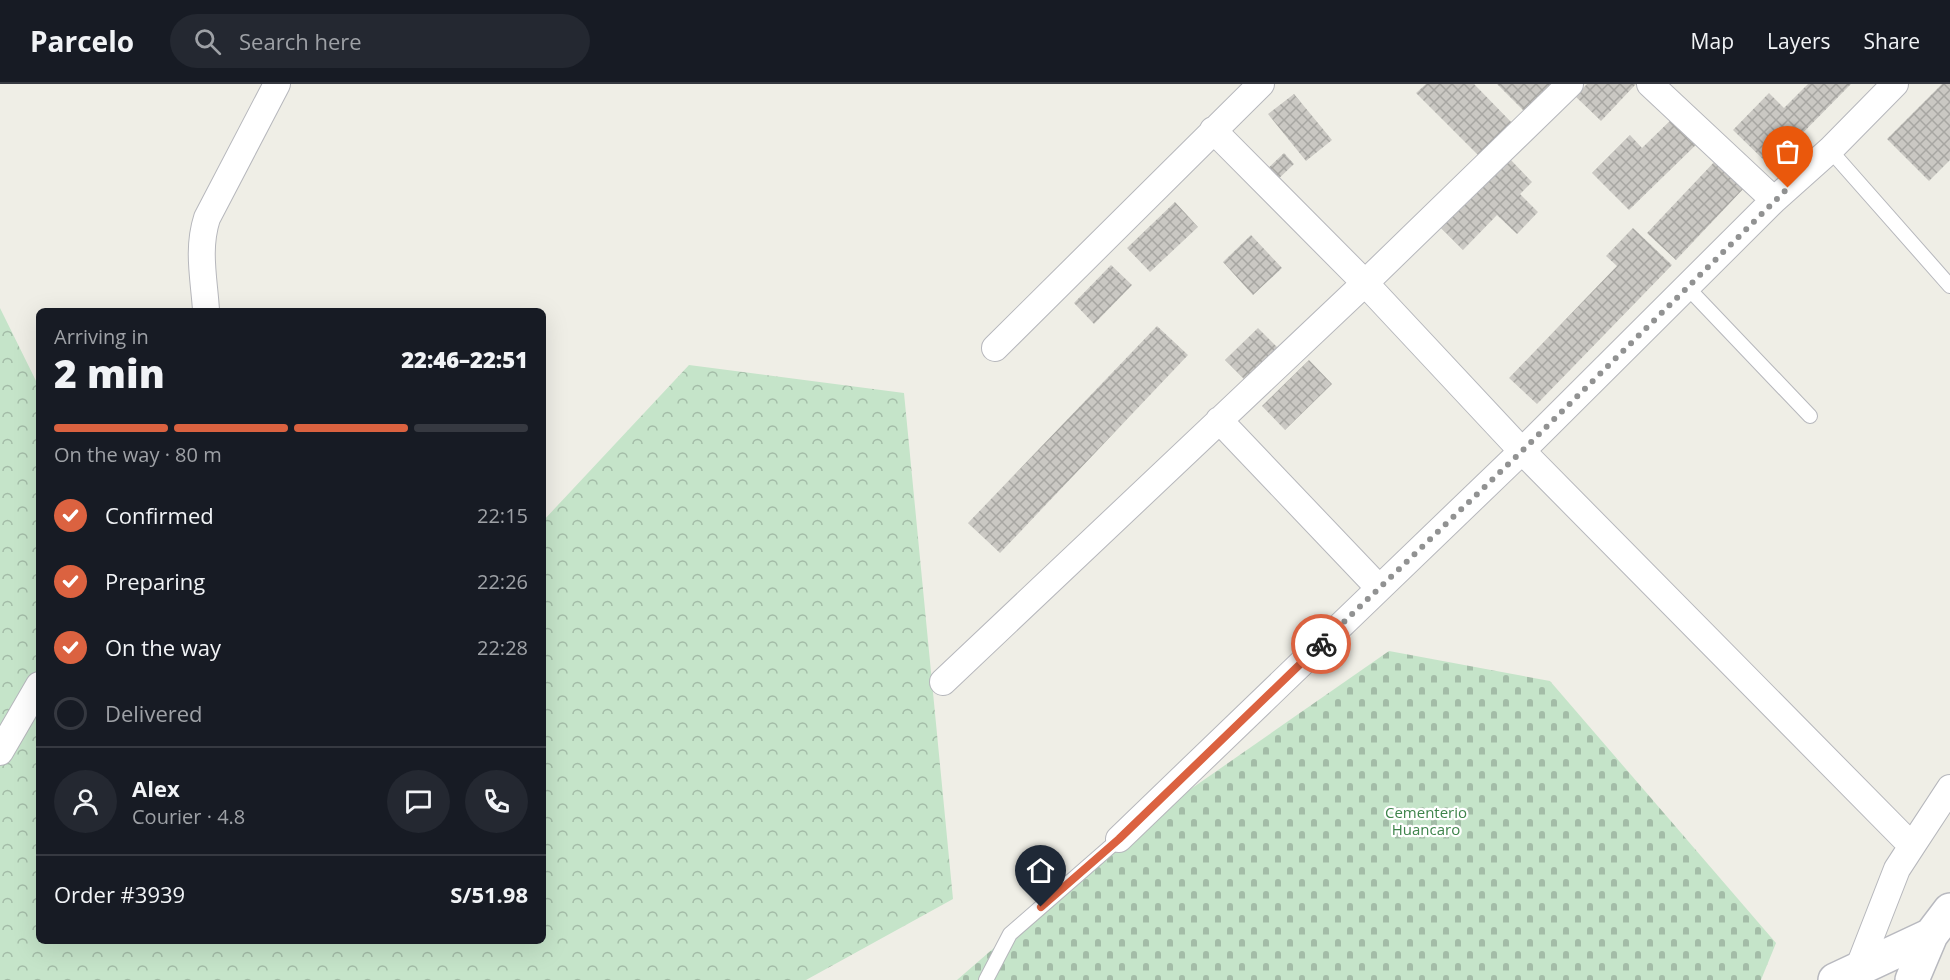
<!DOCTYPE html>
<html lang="en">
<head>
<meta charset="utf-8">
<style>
  :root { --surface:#171b24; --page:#242831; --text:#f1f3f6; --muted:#9ea1a6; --line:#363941; --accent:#db6240 }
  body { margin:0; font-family:"Open Sans",sans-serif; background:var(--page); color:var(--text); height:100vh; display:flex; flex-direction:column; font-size:22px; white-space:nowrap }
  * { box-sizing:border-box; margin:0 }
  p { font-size:20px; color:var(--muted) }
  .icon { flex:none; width:33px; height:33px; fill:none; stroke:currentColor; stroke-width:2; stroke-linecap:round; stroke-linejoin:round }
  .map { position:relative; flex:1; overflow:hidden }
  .sheet { position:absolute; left:36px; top:224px; width:510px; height:636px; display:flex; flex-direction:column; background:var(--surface); border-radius:9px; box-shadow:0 6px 24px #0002 }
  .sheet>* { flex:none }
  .pin { position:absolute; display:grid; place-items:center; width:51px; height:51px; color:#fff; margin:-62px -26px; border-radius:50% 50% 50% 0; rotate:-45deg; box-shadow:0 0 6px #0007 }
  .pin .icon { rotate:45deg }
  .courier { position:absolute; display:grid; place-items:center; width:60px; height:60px; margin:-30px; border:4px solid #db6240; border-radius:50%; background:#fff; color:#222; box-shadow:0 2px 8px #0007 }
  .summary em { font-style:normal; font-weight:800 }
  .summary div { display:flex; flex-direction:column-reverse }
  .summary { display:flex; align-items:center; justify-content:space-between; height:102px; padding:0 18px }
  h1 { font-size:39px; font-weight:800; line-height:45px }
  .bar { display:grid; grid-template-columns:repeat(4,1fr); gap:9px 6px; align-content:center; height:72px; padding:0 18px }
  .bar i { height:8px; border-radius:4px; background:var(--line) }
  .bar .active { background:var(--accent) }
  .bar p { grid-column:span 4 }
  .line { display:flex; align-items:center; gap:15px; padding:0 18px; border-top:2px solid var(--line) }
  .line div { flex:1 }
  .round { display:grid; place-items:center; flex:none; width:63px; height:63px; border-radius:32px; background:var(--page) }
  ol { padding:0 18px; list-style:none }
  li { display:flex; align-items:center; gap:18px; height:66px }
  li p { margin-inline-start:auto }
  li .icon { padding:6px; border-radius:50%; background:var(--accent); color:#fff; stroke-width:4 }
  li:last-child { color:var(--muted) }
  li i { width:33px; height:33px; border:3px solid var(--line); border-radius:50% }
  header { display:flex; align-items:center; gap:36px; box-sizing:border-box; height:84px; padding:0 30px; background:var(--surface); border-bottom:2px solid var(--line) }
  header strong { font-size:28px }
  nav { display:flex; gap:33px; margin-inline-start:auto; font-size:21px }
  .search { width:420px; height:54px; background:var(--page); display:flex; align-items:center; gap:15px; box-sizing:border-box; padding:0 21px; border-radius:33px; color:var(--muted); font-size:22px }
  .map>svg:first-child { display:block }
</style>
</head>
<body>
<header>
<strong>Parcelo</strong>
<div class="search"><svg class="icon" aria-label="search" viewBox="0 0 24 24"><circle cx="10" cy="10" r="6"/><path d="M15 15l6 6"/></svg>Search here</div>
<nav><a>Map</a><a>Layers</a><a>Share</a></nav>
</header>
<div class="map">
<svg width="1950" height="896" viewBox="0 0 1950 896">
  <defs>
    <pattern id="forest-crowns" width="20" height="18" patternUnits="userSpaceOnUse" patternTransform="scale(1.5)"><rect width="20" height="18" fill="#c5e4c9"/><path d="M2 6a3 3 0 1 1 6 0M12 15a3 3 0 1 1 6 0" fill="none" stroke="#a3bca7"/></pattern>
    <pattern id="cemetery-stones" width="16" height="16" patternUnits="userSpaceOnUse" patternTransform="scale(1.5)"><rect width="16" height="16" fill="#c5e4c9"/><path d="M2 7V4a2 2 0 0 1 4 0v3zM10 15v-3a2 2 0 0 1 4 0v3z" fill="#a3bca7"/></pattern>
    <pattern id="building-cross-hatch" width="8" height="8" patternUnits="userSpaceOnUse" patternTransform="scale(1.5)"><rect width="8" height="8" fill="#cac8c3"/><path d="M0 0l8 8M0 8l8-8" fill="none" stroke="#a7a6a2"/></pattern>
  </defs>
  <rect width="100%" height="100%" fill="#efeee6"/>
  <path fill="url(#forest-crowns)" d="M0,224l39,79v553h504v-419l146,-156 215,28 49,506 -147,81h-806z"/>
  <path fill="url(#cemetery-stones)" d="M1389,567l161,30 226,262 -15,37h-804l162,-141z"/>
  <path fill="url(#building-cross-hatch)" d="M1426,0h48l40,41 -33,33 -65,-65z
    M1497,0h58l-29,29z
    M1587,0h49l-35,37 -26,-25z
    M1808,0h43l-81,82 -37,-36 36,-37 15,15z
    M1942,0h8v76l-21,21 -42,-42z
    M1294,10l38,46 -26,21 -38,-47z
    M1677,30l25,25 -73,71 -37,-37 38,-38 12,13z
    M1284,69l10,11 -21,20 -10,-11z
    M1509,74l23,24 -12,12 18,18 -21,22 -20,-19 -34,35 -23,-23z
    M1717,75l29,27 -70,74 -29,-27z
    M1175,118l23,25 -48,45 -23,-24z
    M1633,144l39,37 -135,139 -28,-26 108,-112 -11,-10z
    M1251,151l31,33 -29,27 -30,-33z
    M1111,181l21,20 -38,39 -20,-21z
    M1157,242l31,29 -188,198 -32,-30z
    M1258,244l23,23 -33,32 -23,-23z
    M1309,276l23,24 -47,46 -23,-24z"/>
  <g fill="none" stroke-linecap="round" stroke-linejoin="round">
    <defs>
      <path id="lane" d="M1830,66l120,136
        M1687,203l123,129
        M986,896l24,-46 109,-95"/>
      <path id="street" d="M1650,0l124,116
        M1213,46l152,153 157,168 390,395 -15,23 -39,100
        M206,226c-2,-31 -9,-61 1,-92l70,-134
        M995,264l266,-264
        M1219,336l160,168
        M943,598l422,-399 205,-199
        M0,668l39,-67
        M1119,755l403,-388 252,-251 56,-50 65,-66
        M1912,762l38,-58"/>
      <path id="secondary" d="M1835,896l96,-45
        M1912,896l19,-45 19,-25"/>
    </defs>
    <use href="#lane" stroke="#b6b7bc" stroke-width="16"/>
    <use href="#street" stroke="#b6b7bc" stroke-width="28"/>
    <use href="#secondary" stroke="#b8b9bf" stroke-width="36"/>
    <use href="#lane" stroke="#fff" stroke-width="14"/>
    <use href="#street" stroke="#fff" stroke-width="26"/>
    <use href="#secondary" stroke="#fff" stroke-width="33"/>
  </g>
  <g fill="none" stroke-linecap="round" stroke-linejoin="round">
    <path stroke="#919292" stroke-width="6" stroke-dasharray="0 10.8" d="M1321,560l201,-193 266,-263"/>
    <path stroke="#db6240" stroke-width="8" d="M1041,823l78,-68 202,-195"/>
  </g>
  <g text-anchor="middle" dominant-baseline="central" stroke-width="4.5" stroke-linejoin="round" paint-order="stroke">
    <g font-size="15" fill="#3e844b" stroke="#fff">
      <text x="1426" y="728">Cementerio<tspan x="1426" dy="17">Huancaro</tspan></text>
    </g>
  </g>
</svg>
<div class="pin" style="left:1788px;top:104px;background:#ea580c"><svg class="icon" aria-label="bag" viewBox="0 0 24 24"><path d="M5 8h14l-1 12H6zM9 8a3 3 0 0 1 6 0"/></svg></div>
<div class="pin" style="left:1041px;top:823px;background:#1f2937"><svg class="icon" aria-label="home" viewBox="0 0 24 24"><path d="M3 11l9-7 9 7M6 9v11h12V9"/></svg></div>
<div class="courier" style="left:1321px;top:560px"><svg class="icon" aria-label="bike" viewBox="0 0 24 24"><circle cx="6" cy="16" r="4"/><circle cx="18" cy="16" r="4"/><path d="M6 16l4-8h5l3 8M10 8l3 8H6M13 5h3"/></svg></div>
<section class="sheet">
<div class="summary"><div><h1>2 min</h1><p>Arriving in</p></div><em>22:46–22:51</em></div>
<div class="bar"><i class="active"></i><i class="active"></i><i class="active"></i><i></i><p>On the way · 80 m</p></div>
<ol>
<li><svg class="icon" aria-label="check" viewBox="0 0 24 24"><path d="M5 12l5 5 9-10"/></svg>Confirmed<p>22:15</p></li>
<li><svg class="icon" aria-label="check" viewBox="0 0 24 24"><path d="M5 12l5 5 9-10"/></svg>Preparing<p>22:26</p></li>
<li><svg class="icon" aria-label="check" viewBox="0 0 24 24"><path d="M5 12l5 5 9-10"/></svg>On the way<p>22:28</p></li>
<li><i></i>Delivered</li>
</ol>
<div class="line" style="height:108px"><a class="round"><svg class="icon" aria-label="person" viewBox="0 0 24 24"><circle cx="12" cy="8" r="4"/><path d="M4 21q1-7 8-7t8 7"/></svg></a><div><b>Alex</b><p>Courier · 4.8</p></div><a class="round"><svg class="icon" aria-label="chat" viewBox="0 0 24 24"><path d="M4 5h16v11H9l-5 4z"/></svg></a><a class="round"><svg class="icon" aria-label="phone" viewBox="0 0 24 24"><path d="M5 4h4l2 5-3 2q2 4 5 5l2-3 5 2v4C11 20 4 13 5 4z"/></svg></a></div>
<div class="line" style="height:78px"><div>Order #3939</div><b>S/51.98</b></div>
</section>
</div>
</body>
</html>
